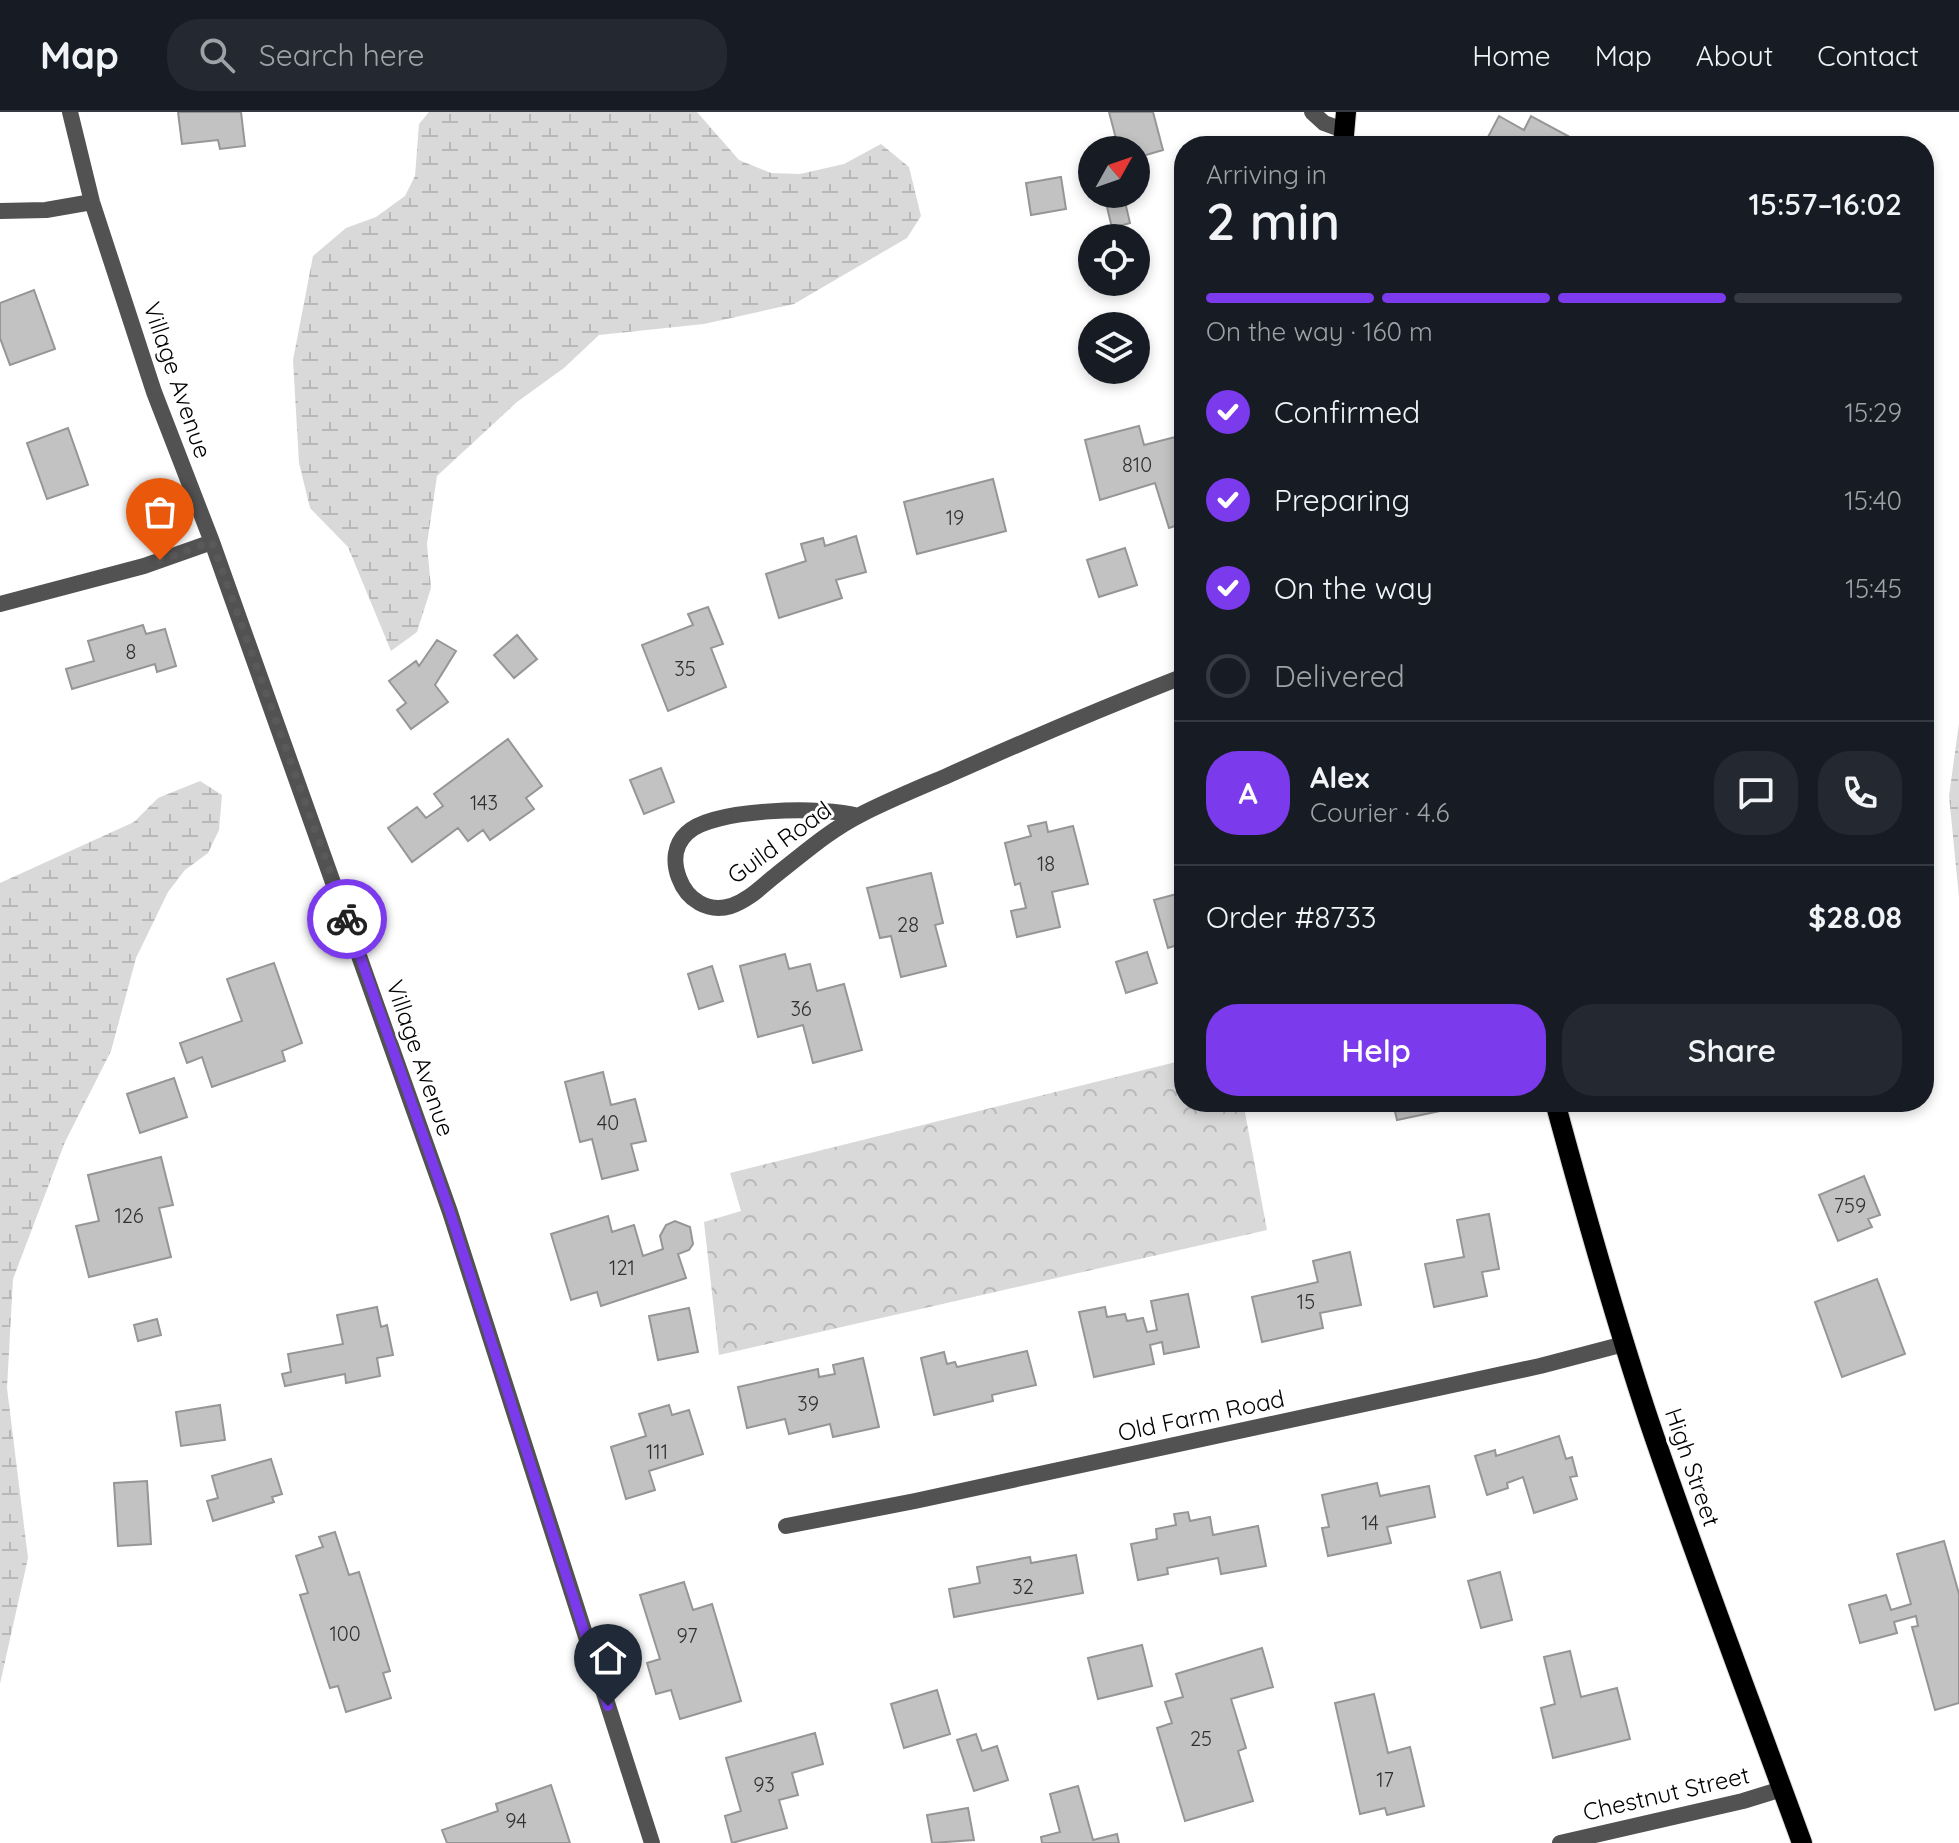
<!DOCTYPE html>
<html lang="en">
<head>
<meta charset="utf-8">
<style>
  :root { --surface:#171b24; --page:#242831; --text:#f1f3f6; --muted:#9ea1a6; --line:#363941; --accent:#7c3aed }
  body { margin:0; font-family:Quicksand,sans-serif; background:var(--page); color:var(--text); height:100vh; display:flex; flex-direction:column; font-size:30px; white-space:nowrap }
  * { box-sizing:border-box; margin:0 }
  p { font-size:26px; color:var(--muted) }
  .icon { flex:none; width:44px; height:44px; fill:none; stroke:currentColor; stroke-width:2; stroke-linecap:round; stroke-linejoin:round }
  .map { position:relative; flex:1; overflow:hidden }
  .details { position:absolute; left:1174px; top:24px; width:760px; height:976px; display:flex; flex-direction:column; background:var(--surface); border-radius:32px; box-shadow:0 4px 12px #0003 }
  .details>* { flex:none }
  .needle { width:52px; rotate:50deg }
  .controls { position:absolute; left:1078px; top:24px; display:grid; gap:16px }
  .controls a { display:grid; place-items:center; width:72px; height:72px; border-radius:50%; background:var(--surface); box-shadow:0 4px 12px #0003; font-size:40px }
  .pin { position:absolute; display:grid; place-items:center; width:68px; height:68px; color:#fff; margin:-82px -34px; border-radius:50% 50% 50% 0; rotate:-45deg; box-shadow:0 0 8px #0007 }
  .pin .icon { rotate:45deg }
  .courier { position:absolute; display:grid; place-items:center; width:80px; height:80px; margin:-40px; border:6px solid #7c3aed; border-radius:50%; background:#fff; color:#222; box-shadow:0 2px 10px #0007 }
  .head em { font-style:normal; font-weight:600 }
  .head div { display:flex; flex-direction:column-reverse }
  .head { display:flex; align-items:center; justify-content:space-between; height:136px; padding:0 32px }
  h1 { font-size:52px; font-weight:600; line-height:60px }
  .bar { display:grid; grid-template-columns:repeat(4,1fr); gap:12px 8px; align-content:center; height:96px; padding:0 32px }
  .bar i { height:10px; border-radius:6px; background:var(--line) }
  .bar .selected { background:var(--accent) }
  .bar p { grid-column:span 4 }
  .line { display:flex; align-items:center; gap:20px; padding:0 32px; border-top:2px solid var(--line) }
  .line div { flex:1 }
  .round { display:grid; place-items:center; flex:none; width:84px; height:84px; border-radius:32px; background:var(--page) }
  ol { padding:0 32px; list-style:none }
  li { display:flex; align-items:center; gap:24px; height:88px }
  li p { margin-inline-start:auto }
  li .icon { padding:8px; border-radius:50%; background:var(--accent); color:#fff; stroke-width:4 }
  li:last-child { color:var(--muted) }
  li i { width:44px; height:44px; border:4px solid var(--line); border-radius:50% }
  .button { display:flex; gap:16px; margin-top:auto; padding:16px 32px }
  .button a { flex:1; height:92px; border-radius:32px; background:var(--accent); color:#fff; font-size:32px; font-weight:600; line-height:92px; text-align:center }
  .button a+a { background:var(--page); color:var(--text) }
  header { display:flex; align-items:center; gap:48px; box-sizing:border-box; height:112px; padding:0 40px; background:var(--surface); border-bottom:2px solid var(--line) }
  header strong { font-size:38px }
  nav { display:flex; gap:44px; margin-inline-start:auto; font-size:28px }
  .search { width:560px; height:72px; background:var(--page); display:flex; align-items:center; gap:20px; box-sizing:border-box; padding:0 28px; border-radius:32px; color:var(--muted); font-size:30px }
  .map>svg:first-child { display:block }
</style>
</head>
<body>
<header>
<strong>Map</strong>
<div class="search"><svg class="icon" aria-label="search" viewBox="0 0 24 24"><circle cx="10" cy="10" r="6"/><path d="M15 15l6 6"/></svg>Search here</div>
<nav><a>Home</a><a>Map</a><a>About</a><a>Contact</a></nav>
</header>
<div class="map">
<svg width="1959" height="1731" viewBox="0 0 1959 1731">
  <defs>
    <pattern id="forest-crowns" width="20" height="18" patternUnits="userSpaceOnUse" patternTransform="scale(2)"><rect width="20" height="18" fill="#d9d9d9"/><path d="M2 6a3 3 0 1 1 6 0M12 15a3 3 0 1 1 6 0" fill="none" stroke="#b8b8b8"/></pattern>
    <pattern id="wetland-marsh" width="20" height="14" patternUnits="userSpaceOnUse" patternTransform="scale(2)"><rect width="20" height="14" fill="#d9d9d9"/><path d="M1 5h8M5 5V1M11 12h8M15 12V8" fill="none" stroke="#b8b8b8"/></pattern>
  </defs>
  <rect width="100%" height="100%" fill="#fff"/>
  <path fill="url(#forest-crowns)" d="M1184,948v42h59l24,128 -548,125 -15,-133 37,-11 -11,-38z"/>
  <path fill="url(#wetland-marsh)" d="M429,0h268l42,48 32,13 29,1 44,-10 37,-20 28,23 12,49 -14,22 -113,66 -90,20 -105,11 -35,33 -47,34 -80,74 -10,68 4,44 -14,44 -26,19 -43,-104 -38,-39 -11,-45 -6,-103 20,-104 33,-28 30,-11 29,-21 10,-20 4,-52z
    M1959,611v174l-10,-101z
    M200,669l22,14 -3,35 -11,23 -23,17 -17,22 -32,66 -25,93 -46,91 -52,137 -6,109 21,170 -28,126v-801l134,-61 24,-24z"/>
  <path fill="#c2c2c2" stroke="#969696" stroke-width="2" d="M178,0h63l4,34 -25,3 -2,-9 -36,4z
    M1109,0h44l10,38 -27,8v-8h-17z
    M1499,4l25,14 7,-14 48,26 -2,4h-71l-18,-9z
    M1061,65l5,32 -35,6 -5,-32z
    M1125,90l5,21 -18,5 -5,-21z
    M34,178l21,59 -45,16 -10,-27v-35z
    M1139,314l5,19 39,-10 1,88 -15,5 -14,-45 -55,17 -15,-60z
    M68,316l20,57 -41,14 -20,-56z
    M993,367l13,52 -89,23 -13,-52z
    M856,424l10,36 -30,8 6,18 -63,20 -13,-44 40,-13 -5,-17 22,-6 2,8z
    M1125,436l12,37 -38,12 -12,-37z
    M708,495l15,37 -12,4 15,39 -58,24 -26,-66 51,-20 -5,-11z
    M143,513l3,9 19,-5 11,37 -19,6 -2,-8 -83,25 -6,-20 28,-8 -6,-20z
    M517,523l20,24 -23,19 -20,-23z
    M437,528l19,11 -21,34 13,17 -37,27 -14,-19 9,-7 -17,-22 27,-20 3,5z
    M508,627l34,47 -16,12 8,11 -44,31 -7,-10 -15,11 -10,-13 -46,34 -24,-34 29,-21 9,11 17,-12 -9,-12z
    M661,656l13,34 -30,12 -14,-34z
    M1046,710l2,10 25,-6 15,58 -36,8 8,35 -43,10 -6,-26 15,-3 -6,-25 -5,2 -10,-42 26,-7 -3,-10z
    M931,761l12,50 -8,2 11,41 -45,11 -10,-41 -11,2 -13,-50z
    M1184,780v51l-16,5 -14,-48z
    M1147,840l10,31 -31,10 -10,-31z
    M785,842l4,15 21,-5 7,27 27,-7 18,66 -49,13 -10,-38 -45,12 -18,-71z
    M274,851l28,80 -20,8 3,10 -73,26 -10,-30 -15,6 -7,-20 62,-22 -15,-42z
    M712,854l11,35 -24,8 -11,-35z
    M603,960l8,33 24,-6 11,42 -15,3 7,26 -36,9 -10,-40 -12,3 -15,-60z
    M174,966l13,39 -47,16 -13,-39z
    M1381,990h77l1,5 -62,13 -4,-17 -11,2z
    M161,1045l12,48 -14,3 12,49 -82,20 -13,-51 23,-5 -11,-46z
    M1864,1064l16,39 -12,4 4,8 -34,14 -19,-46z
    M1489,1102l10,55 -17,3 5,24 -53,11 -9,-43 39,-7 -7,-37z
    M608,1104l4,16 22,-7 9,31 20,-7 -3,-13 6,-11 9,-4 15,6 3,17 -4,6 -11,4 8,24 -85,28 -4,-14 -26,8 -20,-66z
    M1350,1140l11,53 -41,8 3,15 -61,14 -10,-45 66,-15 -5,-21z
    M1877,1167l28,75 -63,23 -27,-75z
    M1188,1182l11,53 -35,7 -2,-12 -12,3 4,19 -60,13 -15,-65 26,-5 2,10 18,-3 2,7 16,-3 4,14 10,-2 -6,-29z
    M377,1195l4,20 6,-2 6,30 -16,3 3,18 -34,7 -1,-9 -60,12 -3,-12 9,-2 -3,-18 55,-10 -6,-29z
    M689,1196l9,44 -40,8 -9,-44z
    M157,1207l4,16 -23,6 -4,-16z
    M1027,1239l9,34 -44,10 1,6 -59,14 -13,-57 23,-6 3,12 8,-2 2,5z
    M863,1246l16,69 -46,10 -3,-13 -41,10 -4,-15 -38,9 -9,-41 80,-18 1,8 16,-3 -2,-9z
    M220,1293l5,35 -44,6 -5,-34z
    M669,1293l3,10 17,-5 14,44 -54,17 6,19 -29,9 -15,-52 35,-11 -7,-22z
    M1559,1324l7,23 6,-2 5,19 -7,1 7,22 -43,14 -11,-36 -16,6 1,5 -21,7 -12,-39 20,-6 1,6z
    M271,1347l11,35 -10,3 2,5 -61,19 -6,-20 11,-3 -6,-22z
    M147,1369l4,63 -33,2 -4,-63z
    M1377,1371l3,13 49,-10 6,31 -48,10 4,16 -63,13 -6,-28 7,-1 -7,-32z
    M1188,1400l2,9 20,-4 3,18 45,-9 8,40 -45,8 -3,-16 -51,10 1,6 -30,6 -7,-36 26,-5 -1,-10 20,-4 -2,-11z
    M335,1420l14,43 10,-3 31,99 -7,2 8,25 -45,14 -8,-26 -8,2 -30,-93 8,-2 -12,-37 27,-9 -4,-10z
    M1944,1429l15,53v109l-24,7 -23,-83 6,-1 -2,-10 -22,6 3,11 -37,10 -11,-38 37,-10 5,15 20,-6 -14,-50z
    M1076,1443l7,38 -129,24 -5,-28 31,-6 -3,-16 53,-10 1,6z
    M1500,1460l12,48 -31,8 -13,-47z
    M684,1470l9,28 19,-6 29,97 -61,18 -9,-29 -15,4 -9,-31 13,-4 -20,-64z
    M1142,1533l10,41 -54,13 -10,-41z
    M1262,1536l11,39 -42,12 15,49 -8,3 15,50 -68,20 -28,-93 15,-5 -7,-21 18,-5 -7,-23z
    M1570,1539l11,46 36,-9 13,51 -77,19 -12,-50 14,-4 -11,-47z
    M937,1578l13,44 -46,14 -13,-44z
    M1374,1582l14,59 22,-6 14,59 -37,9 -2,-7 -25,6 -25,-111z
    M815,1621l8,31 -31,9 6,22 -19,5 8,28 -55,15 -7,-27 16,-5 -15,-53z
    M976,1622l6,17 15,-5 11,34 -34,11 -17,-51z
    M551,1673l19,58h-123l-5,-13 56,-19 -2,-7z
    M1078,1674l15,54 24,-6 2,9h-77l-1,-6 19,-5 -10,-38z
    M968,1696l6,32 -42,3 -5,-28z"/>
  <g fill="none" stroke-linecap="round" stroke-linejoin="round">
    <defs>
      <path id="primary" d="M1343,34l3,-34
        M1555,990c29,107 59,214 94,319 48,142 102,282 153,422"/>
    </defs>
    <use href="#primary" stroke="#dbdbdb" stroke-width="22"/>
    <path stroke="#525252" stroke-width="16" d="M70,0l22,90 62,190 58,150 238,670 202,631
      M1312,0l12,11 19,7
      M0,99l46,-1 46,-8
      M0,492l144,-38 68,-24
      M858,704c-33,-10 -146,-8 -171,17 -13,12 -14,29 -8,45 8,22 29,35 52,28 18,-6 31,-20 45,-31 27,-21 54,-45 84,-60 29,-15 59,-27 89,-40 78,-35 156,-68 235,-99
      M786,1414l129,-25 625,-135 84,-22
      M1560,1731l183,-42 39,-12"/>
    <use href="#primary" stroke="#000" stroke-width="20"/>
  </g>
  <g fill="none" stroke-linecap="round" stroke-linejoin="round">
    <path stroke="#595959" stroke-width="8" stroke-dasharray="0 14.4" d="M160,448l52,-18 135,377"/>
    <path stroke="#7c3aed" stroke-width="10" d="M347,807l103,293 158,494"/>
  </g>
  <g text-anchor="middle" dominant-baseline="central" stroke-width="6" stroke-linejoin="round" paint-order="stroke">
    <g font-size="20" fill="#303030">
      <text x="1137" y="352">810</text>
      <text x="955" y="405">19</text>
      <text x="131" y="539">8</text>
      <text x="685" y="556">35</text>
      <text x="484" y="690">143</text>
      <text x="1046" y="751">18</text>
      <text x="908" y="812">28</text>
      <text x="801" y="896">36</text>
      <text x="608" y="1010">40</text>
      <text x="1850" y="1093">759</text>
      <text x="129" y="1103">126</text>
      <text x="622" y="1155">121</text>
      <text x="1306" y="1189">15</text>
      <text x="808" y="1291">39</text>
      <text x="657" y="1339">111</text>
      <text x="1370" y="1410">14</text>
      <text x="1023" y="1474">32</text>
      <text x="345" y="1521">100</text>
      <text x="687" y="1523">97</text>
      <text x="1201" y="1626">25</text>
      <text x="1385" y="1667">17</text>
      <text x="764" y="1672">93</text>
      <text x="516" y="1708">94</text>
    </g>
    <g font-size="24" fill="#000" stroke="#fff">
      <text transform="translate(178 268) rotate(71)">Village Avenue</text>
      <text transform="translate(779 730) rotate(-36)">Guild Road</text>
      <text transform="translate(421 946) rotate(71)">Village Avenue</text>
      <text transform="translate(1201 1303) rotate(-12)">Old Farm Road</text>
      <text transform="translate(1693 1355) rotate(71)">High Street</text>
      <text transform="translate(1666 1681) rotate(-13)">Chestnut Street</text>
    </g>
  </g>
</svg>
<div class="controls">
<a><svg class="needle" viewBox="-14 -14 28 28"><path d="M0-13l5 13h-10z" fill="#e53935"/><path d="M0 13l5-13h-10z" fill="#9ea1a6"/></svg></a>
<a><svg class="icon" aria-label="locate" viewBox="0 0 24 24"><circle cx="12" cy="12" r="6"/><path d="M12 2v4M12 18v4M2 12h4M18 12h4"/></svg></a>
<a><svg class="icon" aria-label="layers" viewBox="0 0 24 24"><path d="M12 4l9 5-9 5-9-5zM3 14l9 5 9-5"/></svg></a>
</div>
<div class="pin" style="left:160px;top:448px;background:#ea580c"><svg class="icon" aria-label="bag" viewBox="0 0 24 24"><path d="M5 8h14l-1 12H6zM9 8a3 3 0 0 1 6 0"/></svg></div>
<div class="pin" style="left:608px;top:1594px;background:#1f2937"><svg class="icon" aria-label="home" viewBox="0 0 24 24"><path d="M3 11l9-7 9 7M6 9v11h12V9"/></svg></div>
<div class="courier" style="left:347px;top:807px"><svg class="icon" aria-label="bike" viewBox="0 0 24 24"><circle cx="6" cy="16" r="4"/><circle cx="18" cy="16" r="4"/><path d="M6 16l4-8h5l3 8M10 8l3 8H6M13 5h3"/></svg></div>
<section class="details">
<div class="head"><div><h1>2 min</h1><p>Arriving in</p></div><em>15:57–16:02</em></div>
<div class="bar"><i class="selected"></i><i class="selected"></i><i class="selected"></i><i></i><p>On the way · 160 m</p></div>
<ol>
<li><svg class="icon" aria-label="check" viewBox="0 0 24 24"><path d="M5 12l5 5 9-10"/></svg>Confirmed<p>15:29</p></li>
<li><svg class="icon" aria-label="check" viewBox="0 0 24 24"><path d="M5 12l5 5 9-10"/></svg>Preparing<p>15:40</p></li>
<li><svg class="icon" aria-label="check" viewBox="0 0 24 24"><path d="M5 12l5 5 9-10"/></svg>On the way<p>15:45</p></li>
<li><i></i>Delivered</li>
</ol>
<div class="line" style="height:144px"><b class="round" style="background:var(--accent);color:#fff">A</b><div><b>Alex</b><p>Courier · 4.6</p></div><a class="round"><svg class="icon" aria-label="chat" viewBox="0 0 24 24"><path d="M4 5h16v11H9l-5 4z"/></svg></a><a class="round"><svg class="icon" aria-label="phone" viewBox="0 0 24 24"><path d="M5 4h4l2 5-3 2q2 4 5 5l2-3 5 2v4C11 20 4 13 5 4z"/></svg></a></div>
<div class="line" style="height:104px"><div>Order #8733</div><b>$28.08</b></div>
<div class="button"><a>Help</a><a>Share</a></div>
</section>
</div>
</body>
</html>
